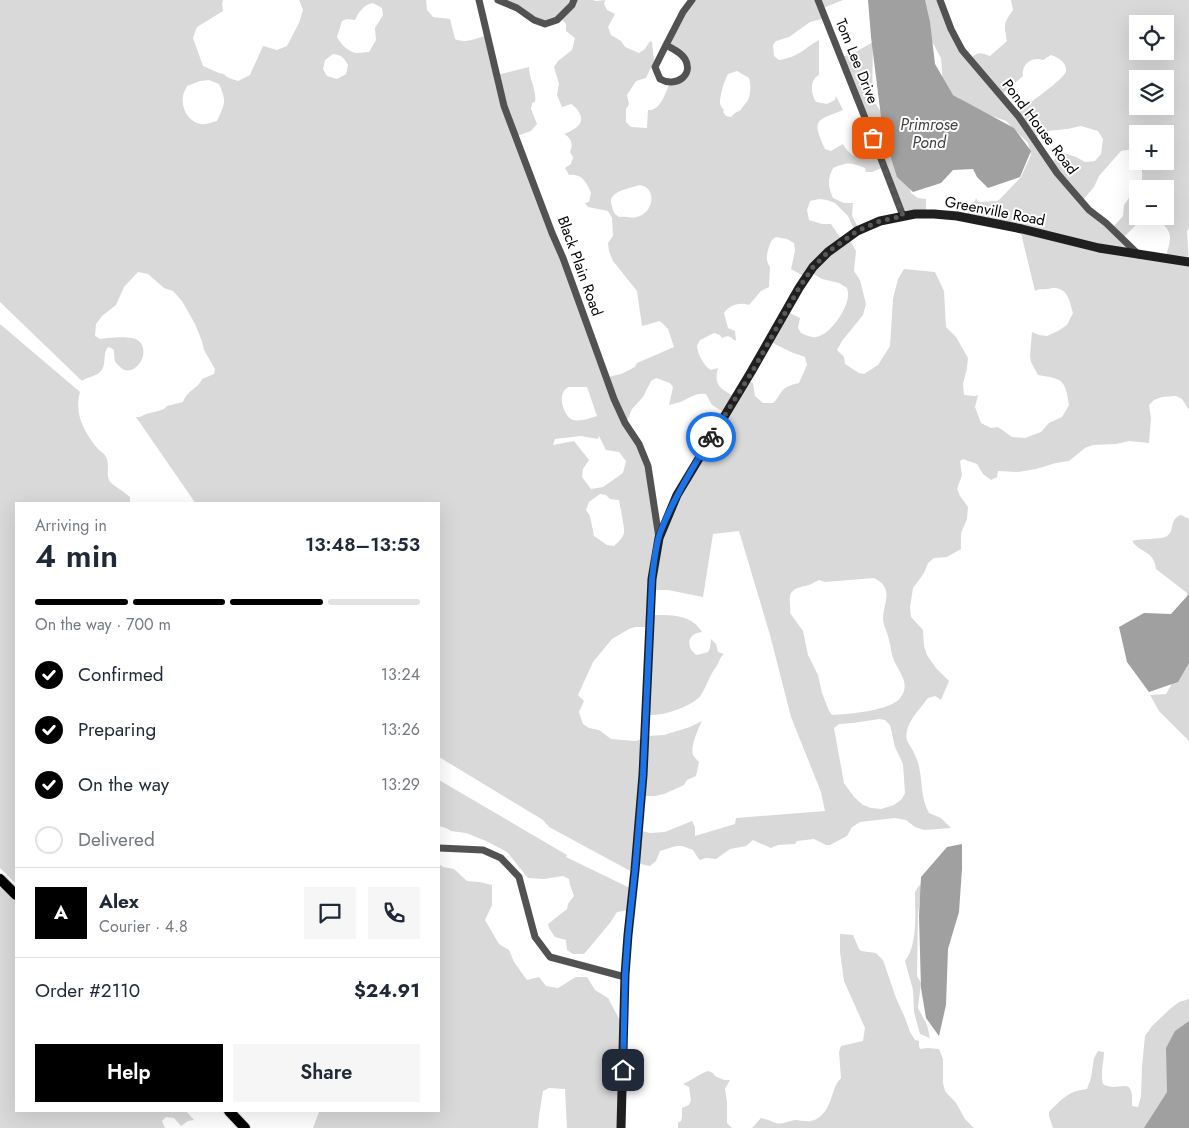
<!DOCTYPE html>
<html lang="en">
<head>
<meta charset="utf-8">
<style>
  :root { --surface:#fff; --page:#f6f6f7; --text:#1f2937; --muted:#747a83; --line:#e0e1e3; --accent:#000 }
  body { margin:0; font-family:Jost,sans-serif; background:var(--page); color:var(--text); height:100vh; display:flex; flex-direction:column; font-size:19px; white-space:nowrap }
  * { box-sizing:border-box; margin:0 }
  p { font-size:16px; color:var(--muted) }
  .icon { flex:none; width:28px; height:28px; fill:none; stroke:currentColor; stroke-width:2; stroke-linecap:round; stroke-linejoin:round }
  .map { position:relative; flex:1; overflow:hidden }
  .sheet { position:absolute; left:15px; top:502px; width:425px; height:610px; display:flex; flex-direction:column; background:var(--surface); border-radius:0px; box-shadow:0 5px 20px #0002 }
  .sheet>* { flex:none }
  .controls { position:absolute; left:1129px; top:15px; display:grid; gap:10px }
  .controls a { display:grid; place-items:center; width:45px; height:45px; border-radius:0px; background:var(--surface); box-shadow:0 5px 20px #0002; font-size:25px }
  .pin { position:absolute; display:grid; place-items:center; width:42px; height:42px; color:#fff; margin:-21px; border-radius:10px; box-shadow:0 2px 8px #0006 }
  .courier { position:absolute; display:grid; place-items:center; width:50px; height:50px; margin:-25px; border:4px solid #1a73e8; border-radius:50%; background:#fff; color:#222; box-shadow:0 1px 6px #0007 }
  .headline em { font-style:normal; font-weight:600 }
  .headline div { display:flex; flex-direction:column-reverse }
  .headline { display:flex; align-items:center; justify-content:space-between; height:85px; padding:0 20px }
  h1 { font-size:32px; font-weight:600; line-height:38px }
  .bar { display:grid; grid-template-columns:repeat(4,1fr); gap:8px 5px; align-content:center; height:60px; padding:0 20px }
  .bar i { height:6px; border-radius:4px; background:var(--line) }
  .bar .selected { background:var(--accent) }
  .bar p { grid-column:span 4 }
  .line { display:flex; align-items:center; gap:12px; padding:0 20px; border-top:1px solid var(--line) }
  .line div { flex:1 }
  .round { display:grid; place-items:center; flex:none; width:52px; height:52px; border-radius:0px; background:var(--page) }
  ol { padding:0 20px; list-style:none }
  li { display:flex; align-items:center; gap:15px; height:55px }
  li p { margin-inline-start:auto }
  li .icon { padding:5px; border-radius:50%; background:var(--accent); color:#fff; stroke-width:4 }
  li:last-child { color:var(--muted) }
  li i { width:28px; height:28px; border:2px solid var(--line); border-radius:50% }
  .action { display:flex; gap:10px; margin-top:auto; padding:10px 20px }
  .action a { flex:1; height:58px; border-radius:0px; background:var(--accent); color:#fff; font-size:20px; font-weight:600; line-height:58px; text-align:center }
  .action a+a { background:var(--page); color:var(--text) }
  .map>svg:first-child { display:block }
</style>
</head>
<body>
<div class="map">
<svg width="1189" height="1128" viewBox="0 0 1189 1128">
  <rect width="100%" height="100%" fill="#fff"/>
  <path fill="#d9d9d9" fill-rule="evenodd" d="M0,0h223l-1,4 1,7 -26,16 -4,11 10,28 16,7 5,1c2,4 9,5 14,7l12,-6 13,-29 14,4 10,-4 12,-23 4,-13 -4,-10h127l1,10 6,7 17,2 5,20c11,5 22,-1 33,-4l9,40 32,-8c0,12 8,23 6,35l-3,1 -1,6 6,15 -6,7 -14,5 91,241 13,-3 14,-7 2,-4 37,-16 -6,-18 -8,-8 -18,5 -5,-35 -24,-30 -4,-10 -1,-8 5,-7 -1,-18 -4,-7 -20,-4 -3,-4 4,-1 2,-9c-4,-10 -9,-20 -22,-18l-4,-7 6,-4 2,-7 -3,-5c3,-7 2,-14 -6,-18 9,-4 21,-9 16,-20 -3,-5 -4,-7 -9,-10l-9,3 -5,-12 2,-11 -5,-17 4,-6 14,-11 3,-12 -9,-7v-7l-4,-5 -16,3 -47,-22h94l3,1 9,-1 -1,4 3,6 8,4 -7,13 3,8 10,6 4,6 14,6 6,-4 5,-8 2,1 2,19 -8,17 -10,3 -9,14 2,9 -3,5v13l5,5 16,1 1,-18c12,2 18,-18 22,-28l14,-6 2,-17 -17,-13 22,-46h152l-20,8 2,10 -15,4 -21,15 -13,4 -3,4 1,11 5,4c20,-3 24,-11 40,-20v35c-10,5 -8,19 -3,27l11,2 8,-4 1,-4 7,14c-27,11 -32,9 -18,39l6,2 12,-7c3,6 8,11 14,13l4,-7 14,-5 -34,-88 11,-3 21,-12 -1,56 9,14 26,67 4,14 7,5 8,1v14l-23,2 -19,-48 -12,5h-6l-1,-4c-14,-6 -18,-6 -32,0 -6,13 -5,17 0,30l11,5h9l-1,13 7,13 -4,2 -7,-15 -13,-13 -8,-3 -8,-1 -9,2 -3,9 2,10 13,4h9l11,16 6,-3 8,14 -2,20 6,9 6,24 -3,11 -21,26 -5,9 7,7 1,7 14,9 5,1 14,-9 12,-19 3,-47 5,-20 6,-10 31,3 9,19 2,36 10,10 12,21 -1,10 -4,16 1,11 11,1 3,-1 -3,12 6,16 10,5 7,-1 14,10 13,1 16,-6 8,-9 13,-6 7,-12c-4,-25 -5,-26 -31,-30l-7,-13 -1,-6 2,-24 7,3 8,1 11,-5 9,-6 6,-12c-3,-11 -5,-24 -18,-25 -4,-1 -4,1 -8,1 -5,1 -7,-1 -12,2l-15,-62 -53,-12 3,-14 5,-2 1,-3 2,4 20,-1 23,-24 10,-22 -3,-12 -22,-22 -31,-11 -16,-12 -15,-8 -1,-5 -2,-27 -11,-20 -6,-38h17l6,17 24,41c8,-7 10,-5 19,-2l17,-15c-3,-16 -4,-17 6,-31l-2,-10h178v228l-2,3 2,30v149l-7,-11 -6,-3 -14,1 -8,3 -5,5 2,13 -2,25 -20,-2 -13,3 -23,1 -8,3 -16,13 -13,2 -20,6 -18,3 -20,-1 -1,6 -6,3 -8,-6 -6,-10 -14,-5 -3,2 2,14 -5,14 3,7 8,11 -1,12 -6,14v16l-14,8 -13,1 -6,5 -4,10 -11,15 -3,19 1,10 12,13 1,16 3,9 9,13 13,13 -8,19 -6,-4 -7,2c-7,10 -19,21 -21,33 -2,9 1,11 5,18 2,4 5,10 6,14 5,17 2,34 11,50l12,5 10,10 -27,2 -9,-3 -9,-7 -11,-2 -35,4 -8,5 -5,9 -17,9h-4l-12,-6 -17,2 -2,3 -17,1 -7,3 -18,-8 -7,6 -16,3 -14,10 -10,-1 -6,2 -2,-2 -5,-8c-15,-7 -17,-4 -33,1l-4,10 -6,5 -14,-3 -2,10 -85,-46 -6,-7 -104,-63v-253h-243l-60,-87h4l6,-3 12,-3 6,-2 3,-3 16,-4c5,-13 15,-13 19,-23l12,-5 1,-5 -11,-19 -2,-9 -7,-17 -13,-23 -9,-10 -9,-3 -16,-14 -10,-2 -14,15 -8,18 -14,11 -6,8 -1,12 5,3c8,-1 32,-4 39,2 13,12 -5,39 -19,26 -1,-2 -4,-3 -5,-6 -1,-3 -1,-8 -1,-11l-3,-2 -3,-1c-6,7 -1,17 -7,24 -5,6 -13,5 -19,10l-82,-79zM373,3l9,5 1,7 -8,13 1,12 -7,12c-3,0 -9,1 -13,1 -8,-1 -15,-9 -19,-16l5,-16 5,-2 8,1c4,-8 9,-16 18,-17zM1138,24h27v27h-27zM333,54c9,1 11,4 15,11l-2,9 -9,5 -10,-3 -4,-7 2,-9zM1051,55c6,2 16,7 15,16 -1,8 -41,35 -49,41l-15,-18 21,-18c-2,-12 9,-20 20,-16zM737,71l12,7c2,6 2,16 -1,22 -2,4 -5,5 -7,10l-6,3 -4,4 -5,-1 -3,-4 1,-2c-6,-6 -4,-9 -3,-16 2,-8 3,-12 7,-20zM1138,79h27v27h-27zM209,80l10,4c8,18 6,19 -2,37 -5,1 -11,4 -16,3 -12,-2 -20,-15 -18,-27 0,-4 3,-8 4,-11l13,-5zM1081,126l17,5 5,8 -2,15 -6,7 -10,1 -9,-5 -12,-4 -13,9 -16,-24 12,-7 20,-2zM1138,134h27v27h-23v25l-3,3h26v27h-12c19,15 20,17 13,40l-30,-4 -12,-15 11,-11 5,-10h-2l-1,-26 -8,8 -5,7 -1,11 -10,11 -31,-26 12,-14 5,-11 22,-25 13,-2 3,3zM640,185c16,3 14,23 2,30 -10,5 -13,1 -23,2l-4,-3c-2,-3 -3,-8 -4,-12 -1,-11 20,-14 29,-17zM776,237l11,2 7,4 1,8 -4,18 14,8 5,-5 12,7 17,4 8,5c1,3 1,5 1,8 -1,14 -18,39 -32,41 -5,1 -10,-2 -15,-4l-3,-5 2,-10 -14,-7 -15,31 20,10 14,5 2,8 -8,18c-5,1 -12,3 -16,7 -4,4 -5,9 -10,13h-10l-8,-7 -2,-13 -7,-3 -12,17c-13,-9 -21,-11 -16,-29l-7,2c-8,-5 -13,-15 -14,-24l3,-6 14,-7 6,2 2,3c9,-4 8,0 14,3l-1,-10 -7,-3 -4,-15c5,-8 17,-11 25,-8l12,-14 8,-4 1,-20c-6,-8 -2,-17 1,-26zM656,378l14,5 3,4 -4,18c0,0 7,-2 8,-2 10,-3 18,-11 29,-9l6,11 13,8 -67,119 -17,-84 -15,-25 6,-14 11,-12 8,-16zM569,387h18l10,29c-8,2 -16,6 -24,4 -9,-2 -18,-28 -4,-33zM581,436l17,3 1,-3 7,14 13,2 7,9 -3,12 -20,14 -12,2 -9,-12 1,-8 6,-9 -15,-19 -21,4 2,-6zM600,494l6,1 4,4 9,1c1,8 6,27 5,33 -1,5 -6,9 -10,13l-7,-1 -13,-9 -4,-20 -4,-6 3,-8zM739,531l31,104 21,82 30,75 4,19 -89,7 -1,6 -40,12v-9l-3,-6 -27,11 -15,1 -12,-3 4,-34h13l9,-2 20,-9 3,-5 9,-4 3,-14c-2,-2 -4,-4 -6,-7 -3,-8 5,-26 9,-34l-12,6 -26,8 -16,1 -12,5 -25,-2 -12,-9 -10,-2 -6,-4 -4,-12 5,-11 -6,-6 15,-33 19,-23 17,-10 6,-2h15l-3,88c5,0 10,0 15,-1 11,-2 33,-10 39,-19 6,-9 8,-19 15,-28 3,-4 3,-9 8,-13l-6,-2 -2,-8 -5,-5 -1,9 -2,4 -11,3c-12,-7 -10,-22 5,-23 -2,-3 -5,-7 -8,-9 -11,-9 -30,-8 -43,-8l1,-25h16l35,7 10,-63zM874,578c24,12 5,29 10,47 2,5 4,10 5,15 2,6 2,13 4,18 5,14 18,24 8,39 -9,14 -53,17 -69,18l-3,-4 -7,-18 -4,-18 -10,-20 -5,-24 -13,-18c1,-5 -1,-12 0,-17 2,-9 14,-9 21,-12 1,0 7,-4 8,-4l6,2zM879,719l6,1 5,5 5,22 8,17 2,29 -3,6 -8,6 -13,4 -10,-1 -8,-3 -9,-8 -10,-14 -10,-55 5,-4 14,-1z
    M0,324l80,68c-6,22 4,40 18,57 3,3 6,4 8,8 4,8 0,16 3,23 3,5 8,7 12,10 3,2 6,5 9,7v7h-114v380l-16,-16z
    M1181,515l8,4v81l-2,2v-9l-31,-24c-2,-19 -15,-15 -24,-28l4,-1c6,-1 24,-1 29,-3 11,-4 3,-18 16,-22z
    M1189,657v84l-30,-30 -9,-16 16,-1 8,-14z
    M439,780l128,75 -1,2 66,32 -2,21 -13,2 -7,11 -26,31h-11l-6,-4 -1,-10 -11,-3 -6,-9 -1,-4 19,-15 1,-5 6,-8 -4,-11 -1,-6 -6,-3 -19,3 -16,-1 -21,-26 -21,-11 -20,-8 -15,-2 -5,-3 -7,-2z
    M439,864l4,3 11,2 13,12 13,1 12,3v20l-7,15 14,24 10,6 5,12 13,18 12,-3 7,9 12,2 18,-11h11l8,13 13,8 16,30 -6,100h-51l-2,-39 -16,-1 -6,3 -4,25 -1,12h-225l6,-16v-1h120z
    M922,883l-4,31 -1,62 4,7 -3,25 9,17 3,13 -10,-4 -6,-22 -1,-22 -8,-29c13,-17 10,-49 10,-69l3,-5z
    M0,885l16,16v210h170l8,9 -6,1 -7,5 -7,-8 -8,-1 -4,4 3,7h-165z
    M840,934l13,1 6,14 2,2 15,2 7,7 13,38 9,20 5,14 5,8 4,1v5l1,3 8,-1 11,1 4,10v24l2,8 11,12 9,16 9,9h-222l9,-10c6,1 9,3 15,5 7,2 12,-2 19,-3 5,0 11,2 16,1 7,-1 14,-8 17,-15 5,-9 5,-20 13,-28l-2,-26 2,-6 22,-5 2,-13 -21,-47 -4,-29z
    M1189,999v129h-136l-4,-12v-4c13,-13 19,-21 38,-23l4,-11 3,-20 4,-7 6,1c0,10 -4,21 -1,32 16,10 31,-12 29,22l6,1 3,-11 1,-30 3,-30 7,-10 18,-17 9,-7z
    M708,1071l5,2 2,3 9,4h6l-5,9 2,13v21l5,5h-54v-5l3,-2 1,-4v-9l7,-3 2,-5 -2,-13 -6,-3c9,-4 16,-10 25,-13z"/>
  <path fill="#a0a0a0" d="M868,0h57l5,22 5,42 18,31 61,33 17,23 -11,26 -32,11 -11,-11 -4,-8 -20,1 -12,13 -28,9 -16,-15 -14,-44 -12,-96z
    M1189,594v69l-11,19 -29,10 -22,-30 -8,-35 25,-14 27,1z
    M962,844v25l-3,43 -11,37 -2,56 -7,31 -13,-18 -5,-30 -2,-72 2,-39 26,-30z
    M1189,1021v107h-45l23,-36 -1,-44 9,-17z"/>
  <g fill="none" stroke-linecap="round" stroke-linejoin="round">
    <defs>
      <path id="primary" d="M0,879l16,16
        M229,1111l16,17"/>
    </defs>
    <use href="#primary" stroke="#dbdbdb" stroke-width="12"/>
    <path stroke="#525252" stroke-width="7" d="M479,0l25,106 48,127 11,25 51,141 11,24 14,21 9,22 11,72
      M498,0l19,8 17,12 11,4 12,-4 15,-15 2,-5
      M818,0l55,138 30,78
      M940,0l11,29 11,21 57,67 38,56 32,37 17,13 33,32
      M666,45c7,4 15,7 19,14 9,16 -9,29 -25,20l-5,-12z
      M666,45l17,-33 9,-12
      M439,848l44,2 18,8 18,19 16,60 15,20 75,20"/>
    <path stroke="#1f1f1f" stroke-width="9" d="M621,1128l4,-153 3,-40 7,-65 8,-95 9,-196 7,-41 18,-43 74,-123 48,-84 14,-21 15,-15 29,-21 23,-10 35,-7h19l23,2 65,13 77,19 90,14"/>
    <use href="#primary" stroke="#000" stroke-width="10"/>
  </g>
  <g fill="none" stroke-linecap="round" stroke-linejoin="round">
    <path stroke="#595959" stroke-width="5" stroke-dasharray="0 9" d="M711,437l41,-65 47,-84 14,-21 15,-15 29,-21 23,-10 23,-5 -30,-78"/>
    <path stroke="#1a73e8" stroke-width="6" d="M623,1070l2,-95 3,-40 7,-65 8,-95 9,-196c2,-15 3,-32 8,-46 13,-34 33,-65 51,-96"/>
  </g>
  <g text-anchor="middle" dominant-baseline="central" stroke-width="4" stroke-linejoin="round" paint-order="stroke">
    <g font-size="15" fill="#000" stroke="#fff">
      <text transform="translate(857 61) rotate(68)">Tom Lee Drive</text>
      <text transform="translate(1040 127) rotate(53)">Pond House Road</text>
      <text transform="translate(995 211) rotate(11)">Greenville Road</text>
      <text transform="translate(580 266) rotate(70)">Black Plain Road</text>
    </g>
    <g font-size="16" font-style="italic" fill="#414141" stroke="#fff">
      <text x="929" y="124">Primrose<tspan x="929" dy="18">Pond</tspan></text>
    </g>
  </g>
</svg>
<div class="controls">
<a><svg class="icon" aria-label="locate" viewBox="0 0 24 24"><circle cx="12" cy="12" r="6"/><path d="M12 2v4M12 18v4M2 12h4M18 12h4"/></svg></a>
<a><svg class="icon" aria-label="layers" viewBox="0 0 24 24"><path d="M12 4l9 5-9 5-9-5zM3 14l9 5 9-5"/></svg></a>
<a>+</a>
<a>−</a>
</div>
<div class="pin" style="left:873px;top:138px;background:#ea580c"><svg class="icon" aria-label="bag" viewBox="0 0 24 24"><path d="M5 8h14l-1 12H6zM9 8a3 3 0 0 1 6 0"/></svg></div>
<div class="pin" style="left:623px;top:1070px;background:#1f2937"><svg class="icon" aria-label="home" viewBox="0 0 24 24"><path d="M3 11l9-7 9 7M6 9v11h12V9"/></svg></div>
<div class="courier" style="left:711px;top:437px"><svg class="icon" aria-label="bike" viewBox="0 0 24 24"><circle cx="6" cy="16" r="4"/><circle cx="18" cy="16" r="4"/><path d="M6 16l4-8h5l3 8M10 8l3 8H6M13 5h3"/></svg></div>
<section class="sheet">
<div class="headline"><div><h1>4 min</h1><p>Arriving in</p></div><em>13:48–13:53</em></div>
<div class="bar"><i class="selected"></i><i class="selected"></i><i class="selected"></i><i></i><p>On the way · 700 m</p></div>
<ol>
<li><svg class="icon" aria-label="check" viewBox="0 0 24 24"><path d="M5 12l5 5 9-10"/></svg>Confirmed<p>13:24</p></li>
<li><svg class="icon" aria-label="check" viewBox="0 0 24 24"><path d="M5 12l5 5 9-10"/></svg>Preparing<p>13:26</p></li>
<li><svg class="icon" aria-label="check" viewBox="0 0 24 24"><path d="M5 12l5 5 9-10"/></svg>On the way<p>13:29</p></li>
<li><i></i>Delivered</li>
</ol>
<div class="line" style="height:90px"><b class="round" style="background:var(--accent);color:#fff">A</b><div><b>Alex</b><p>Courier · 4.8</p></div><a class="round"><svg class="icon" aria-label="chat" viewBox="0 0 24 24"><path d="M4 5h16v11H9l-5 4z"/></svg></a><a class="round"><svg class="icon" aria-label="phone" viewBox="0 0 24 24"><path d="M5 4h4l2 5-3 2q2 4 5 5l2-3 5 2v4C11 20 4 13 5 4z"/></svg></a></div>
<div class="line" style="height:65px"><div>Order #2110</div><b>$24.91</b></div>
<div class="action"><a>Help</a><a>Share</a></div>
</section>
</div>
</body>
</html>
